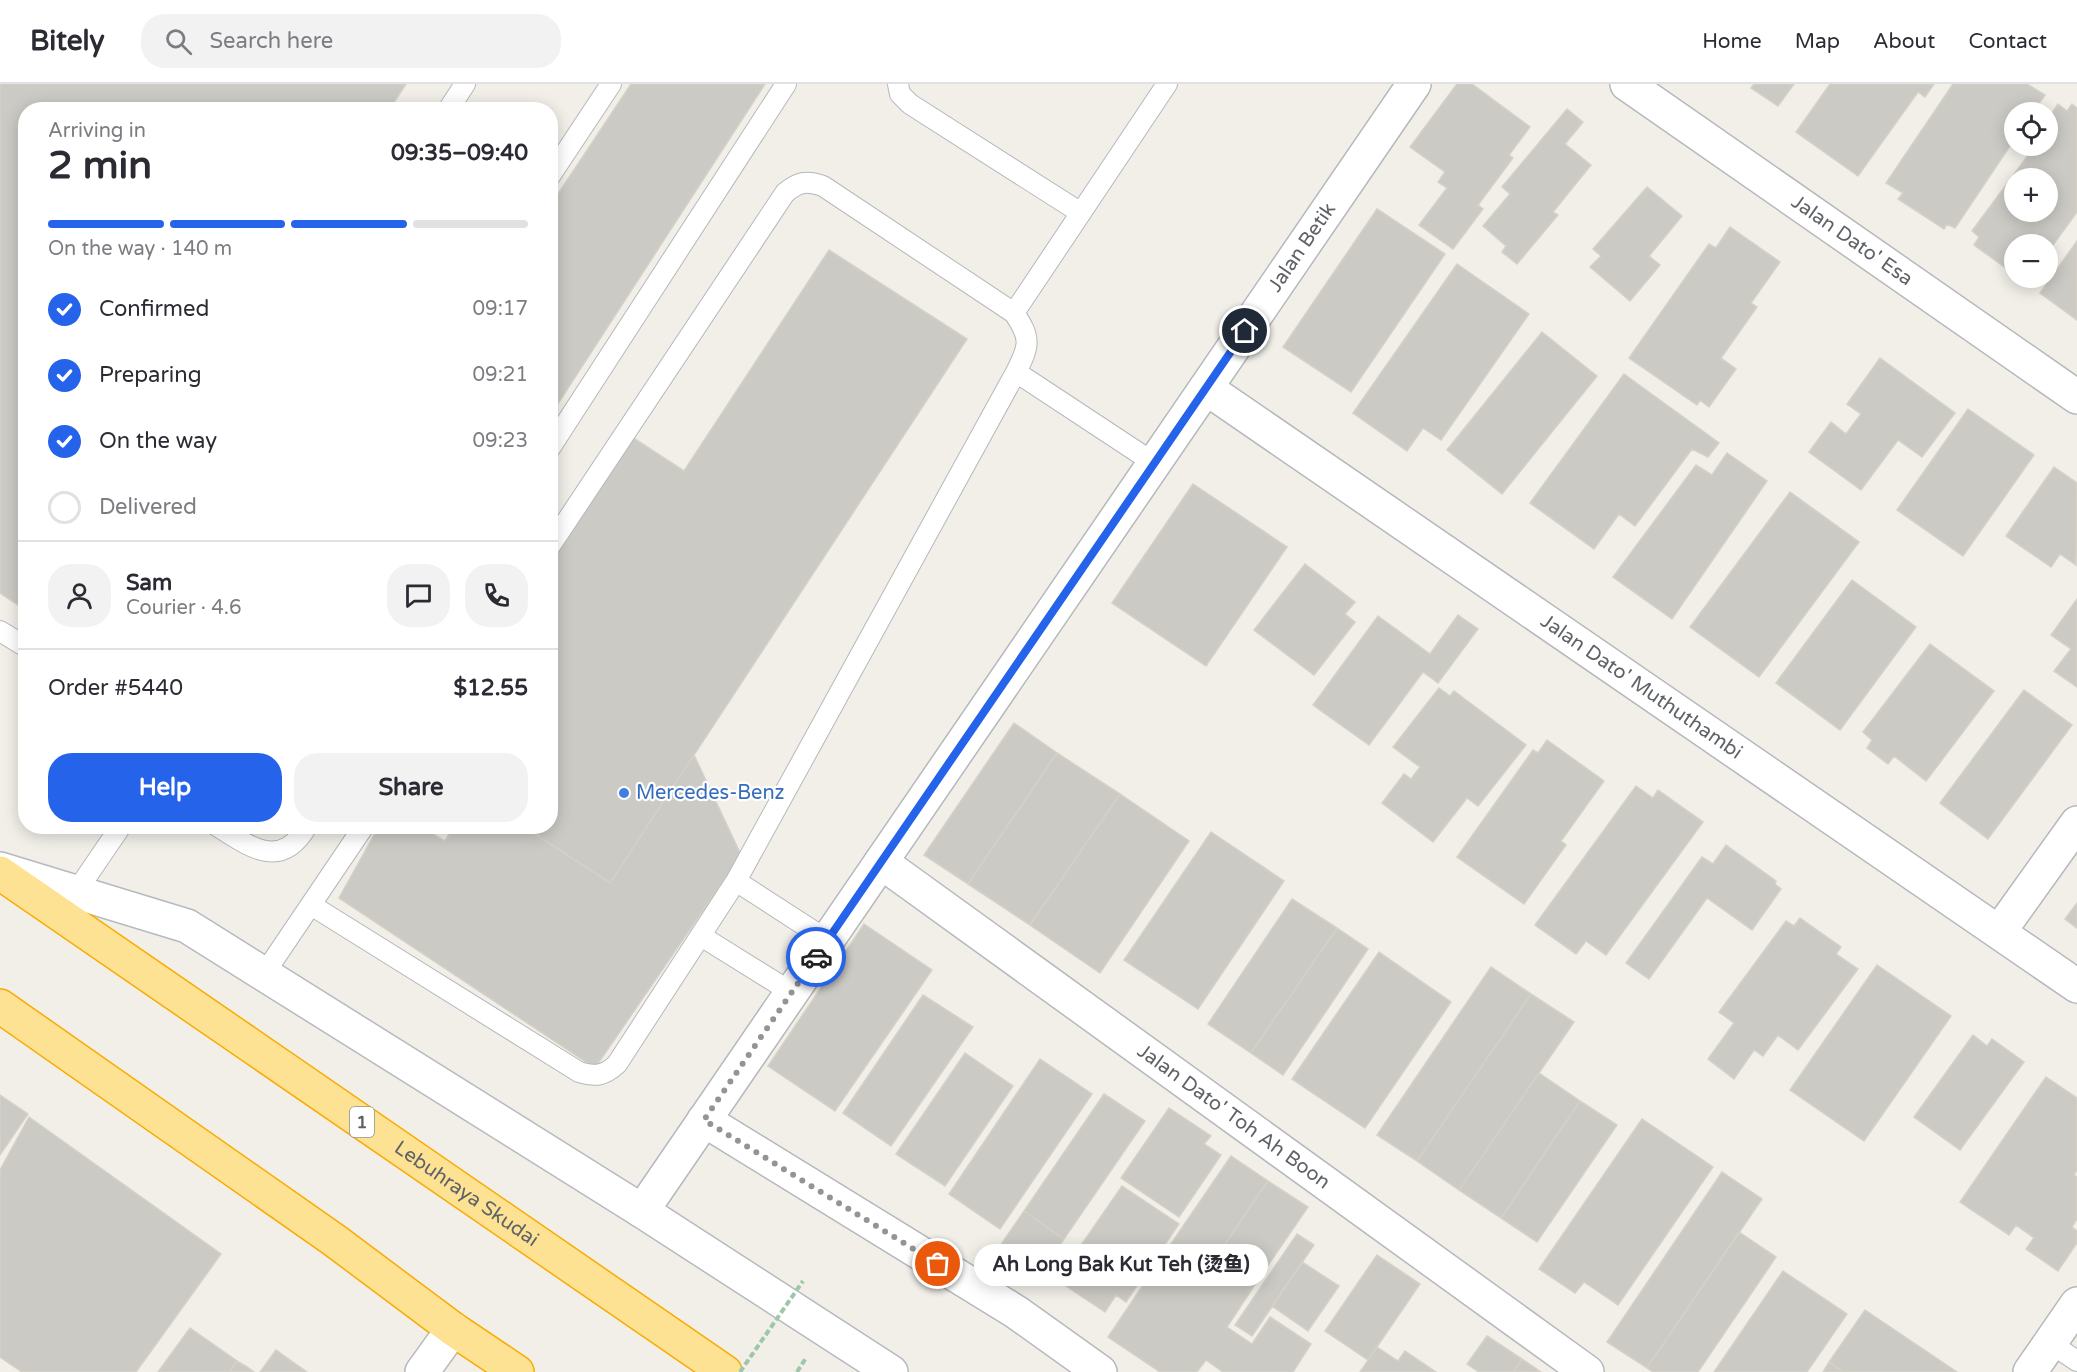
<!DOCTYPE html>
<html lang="en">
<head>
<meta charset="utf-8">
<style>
  :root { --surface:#fff; --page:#f2f2f3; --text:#2b2b33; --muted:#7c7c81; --line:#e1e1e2; --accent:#2563eb }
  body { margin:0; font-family:"Varela Round","Noto Sans SC",sans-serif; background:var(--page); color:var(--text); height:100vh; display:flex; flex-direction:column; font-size:22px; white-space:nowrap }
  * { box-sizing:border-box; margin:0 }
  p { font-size:20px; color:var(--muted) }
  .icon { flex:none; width:33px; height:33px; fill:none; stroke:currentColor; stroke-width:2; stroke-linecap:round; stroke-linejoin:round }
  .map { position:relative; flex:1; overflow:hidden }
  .side { position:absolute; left:18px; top:18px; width:540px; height:732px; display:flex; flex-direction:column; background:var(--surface); border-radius:24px; box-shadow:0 3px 15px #0003 }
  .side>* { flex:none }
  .buttons { position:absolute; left:2004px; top:18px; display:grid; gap:12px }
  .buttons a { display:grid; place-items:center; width:54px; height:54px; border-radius:50%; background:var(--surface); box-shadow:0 3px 15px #0003; font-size:30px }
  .pin { position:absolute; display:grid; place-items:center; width:51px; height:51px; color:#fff; margin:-26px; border:3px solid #fff; border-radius:50%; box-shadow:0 2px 6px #0007 }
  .courier { position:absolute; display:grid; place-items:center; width:60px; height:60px; margin:-30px; border:4px solid #2563eb; border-radius:50%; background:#fff; color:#222; box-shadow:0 2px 8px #0007 }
  .bubble { position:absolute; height:42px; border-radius:21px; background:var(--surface); box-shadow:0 3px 15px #0003; font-size:20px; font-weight:800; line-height:42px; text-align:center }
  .head em { font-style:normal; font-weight:800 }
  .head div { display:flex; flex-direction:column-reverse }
  .head { display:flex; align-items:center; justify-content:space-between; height:102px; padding:0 30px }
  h1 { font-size:39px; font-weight:800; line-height:45px }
  .bar { display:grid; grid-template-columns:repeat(4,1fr); gap:9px 6px; align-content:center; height:72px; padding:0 30px }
  .bar i { height:8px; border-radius:4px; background:var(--line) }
  .bar .on { background:var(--accent) }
  .bar p { grid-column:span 4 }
  .line { display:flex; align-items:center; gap:15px; padding:0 30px; border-top:2px solid var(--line) }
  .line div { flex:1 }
  .round { display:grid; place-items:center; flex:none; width:63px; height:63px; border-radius:24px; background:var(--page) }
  ol { padding:0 30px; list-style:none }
  li { display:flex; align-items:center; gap:18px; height:66px }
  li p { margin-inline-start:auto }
  li .icon { padding:6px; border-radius:50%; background:var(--accent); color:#fff; stroke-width:4 }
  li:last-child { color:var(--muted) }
  li i { width:33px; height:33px; border:3px solid var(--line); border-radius:50% }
  .primary-button { display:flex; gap:12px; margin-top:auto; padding:12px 30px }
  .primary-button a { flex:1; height:69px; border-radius:24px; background:var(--accent); color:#fff; font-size:24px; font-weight:800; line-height:69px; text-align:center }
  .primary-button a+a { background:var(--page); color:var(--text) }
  header { display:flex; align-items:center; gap:36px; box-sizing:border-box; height:84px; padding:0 30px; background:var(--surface); border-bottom:2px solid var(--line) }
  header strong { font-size:28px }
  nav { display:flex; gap:33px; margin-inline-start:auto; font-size:21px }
  .search { width:420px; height:54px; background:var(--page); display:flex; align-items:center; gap:15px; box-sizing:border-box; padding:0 21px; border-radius:24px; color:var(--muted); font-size:22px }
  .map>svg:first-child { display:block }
</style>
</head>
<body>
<header>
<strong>Bitely</strong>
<div class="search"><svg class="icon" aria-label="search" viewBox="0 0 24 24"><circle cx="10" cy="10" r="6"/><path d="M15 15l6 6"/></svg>Search here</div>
<nav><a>Home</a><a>Map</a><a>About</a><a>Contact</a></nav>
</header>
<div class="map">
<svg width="2077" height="1288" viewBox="0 0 2077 1288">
  <rect width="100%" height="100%" fill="#f1efe8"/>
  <path fill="#cccac5" stroke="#d6d1c6" stroke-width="1.5" fill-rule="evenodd" d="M0,0h406l-17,26h-363v500l-26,-17z
    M631,0h134l-215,332v-210z
    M1457,0h15l58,43 -21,28 4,3 -35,47 5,4 -30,40 -34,-24 28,-37 -9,-6 7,-10 -35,-25z
    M1754,0h40l-16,22 -27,-18z
    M1830,0h104l-9,13 -7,-5 -60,84 -62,-44z
    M1953,0h74l18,11 -12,17h-19v28l-59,88 -8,-4 -3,5 -46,-30 5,-6 -17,-10z
    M2058,20l9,7 5,-7 5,4v104l-29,40v-8h-34v30l-40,-29 5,-8 -7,-6 63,-85h13v-27zM2014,94h34v34h-34z
    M1567,25l16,13 -18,22 26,21 -38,47 5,3 -41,49 -15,-12 4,-6 -23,-20 27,-32 -8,-7z
    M1647,103l35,29 -33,40 11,9 -30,36 -40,-34 11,-11 -8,-7z
    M1377,125l68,45 -94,138 -68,-45z
    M1730,143l50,35 -29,41 6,4 -36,51 15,11 -27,38 -9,-7 -3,5 -68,-47 80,-114 7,4z
    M2077,157v79l-37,-27z
    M829,166l138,89 -357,544 -87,-57h27v-278l76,-115 58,38z
    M1457,180l72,50 -88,126 -18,-12 -16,23 -54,-38z
    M1542,248l55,44 -95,118 -55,-44z
    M1880,274l75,55 -33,44 -24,-17 -37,50 -52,-38 22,-30 15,12 15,-20 -14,-10z
    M1624,290l95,69 -11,14 -16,-8 -57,77 -16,-12 -25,35 -64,-46z
    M1968,325l66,46 -71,101 -66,-46z
    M1727,369l40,28 -95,138 -59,-42 83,-112 16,10z
    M2054,383l23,16 -1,82 -16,-11 -9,13 -45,-31z
    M1193,400l94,63 -81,119 -94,-63z
    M1790,408l69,50 -100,135 -69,-50z
    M1305,480l50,38 -10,12 10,8 -41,53 -60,-45z
    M1852,496l64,47 -76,103 -64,-47z
    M2077,515v88l-23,-16 17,-22 -20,-14z
    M1458,531l20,14 -40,54 -15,-11 -54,73 -56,-40 65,-89 52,38z
    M1930,560l64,47 -68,90 -32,-25 -6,8 -21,-16 5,-8 -9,-8z
    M1439,604l11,8 4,-5 72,54 -48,61 -11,-8 -34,44 -51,-39 22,-29 7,5 9,-12 -27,-20z
    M2024,606l48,35 -84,114 -48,-36z
    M1014,639l43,30 -89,131 -44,-29z
    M1547,656l57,41 -43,60 5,4 -42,59 -67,-47 76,-107 5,3z
    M1057,669l63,41 -90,131 -62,-41z
    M694,671l47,100 -146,213 -256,-170 40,-72h40l26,15 9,-15h69l87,57z
    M1636,702l17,12 5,-8 45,32 -97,133 -20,-14 -10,13 -41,-29z
    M1120,710l69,47 -89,132 -70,-48z
    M1211,748l73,49 -86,128 -74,-49z
    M1726,761l50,36 -1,3 6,5 -29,41 -45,-32 -58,81 -23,-16 76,-106 11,7z
    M1292,815l45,29 -86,125 -43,-29z
    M2077,819v25l-12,-9z
    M1800,834l41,29 -5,7 22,15 -60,81 -20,-15 -15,21 -9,-6 -20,29 -26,-20 26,-36 -15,-11 67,-91 8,5z
    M864,840l68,46 -97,141 -67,-45z
    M1337,844l31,21 -85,126 -32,-22z
    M1379,868l72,50 -86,126 -73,-49z
    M1877,881l74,51 -87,125 -74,-51z
    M1491,883l40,27 -114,167 -40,-26z
    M1531,910l43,28 -115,168 -42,-29z
    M923,911l50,32 -82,119 -48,-33z
    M1973,951l14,11 5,-7 32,23 -64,88 -46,-33z
    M965,969l48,33 -68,100 -49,-32z
    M1040,975l52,35 -92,135 -51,-35z
    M1539,989l41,28 -79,117 -42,-28z
    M2046,993l31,21v72l-3,5 3,2v42l-5,8 5,4v12l-19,28 -32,-22 8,-11 -18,-13 -7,10 -49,-33z
    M1104,1010l41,27 -81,118 -40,-28z
    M0,1011l28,19 -28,41z
    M1580,1017l37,24 -80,117 -36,-24z
    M1169,1024l42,28 -7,8 17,11 -42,62 -58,-39z
    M29,1033l192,137 -85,118h-114l-22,-15v-187z
    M1642,1035l71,48 -95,138 -34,-23 -9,11 -36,-24z
    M1231,1072l37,25 -65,95 -37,-25z
    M1722,1088l40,27 -115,169 -40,-26z
    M1268,1097l40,26 -48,70 -39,-27z
    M1122,1102l57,38 -53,78 -10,-7 -11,17 -48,-32z
    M1024,1127l40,28 -30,44 -41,-27z
    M1739,1148l37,25 -78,115h-45l-6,-4z
    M1297,1150l17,11 -62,91 -17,-11z
    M1221,1166l39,27 -33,50 25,17 18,-27 41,27 -18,28h-70l-17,-12 -9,12h-37l-52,-35 58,-86 37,25z
    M1377,1171l43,29 -52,76 -43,-29z
    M1302,1178l37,24 -31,45 -36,-25z
    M1783,1187l64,43 -40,58h-93z
    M1865,1226l92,62h-113l-15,-10z
    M190,1244l47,33 -8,11h-71z
    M1487,1252l35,23 -9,13h-34l-12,-8z
    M1377,1263l21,14 7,-10 31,21h-76z
    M276,1266l31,22h-47z
    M1522,1275l19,13h-28z
    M237,1277l10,6 7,5h-25z
    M1829,1278l15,10h-21z"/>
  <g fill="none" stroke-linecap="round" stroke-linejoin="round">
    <defs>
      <path id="lane" d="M898,0l2,10 10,10 171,109
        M448,26l17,-26
        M550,92l61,-92
        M1014,229l153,-229
        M1016,288l138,91
        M550,364l236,-364
        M0,547l26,16
        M217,742c33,21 64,45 90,0
        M736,797l91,59
        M76,808l45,-66
        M311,821l268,167c17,5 25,4 38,-8l119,-183 280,-509c14,-27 15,-34 -2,-59l-191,-127c-16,-6 -25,-4 -38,7l-235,353
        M701,852l90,56
        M264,890l100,-148
        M2050,1259l27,18"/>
      <g id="street">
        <path id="s1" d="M1627,0l450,313"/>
        <path id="s2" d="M1206,304l871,598"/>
        <path id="s3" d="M881,778l706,510"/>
        <path d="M1999,848l78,-109"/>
        <path d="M704,1036l312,192 84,60"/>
        <path id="s4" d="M642,1127l772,-1127"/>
        <path d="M422,1288l31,-43"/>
        <path d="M2030,1288l47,-68"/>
      </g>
      <path id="secondary" d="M0,785l187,57 455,285 249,161"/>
      <g id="highway">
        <path id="s5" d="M0,789l725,499"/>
        <path d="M0,922l334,234 119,89 64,43"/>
      </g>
    </defs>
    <use href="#lane" stroke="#b5b8bc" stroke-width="22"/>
    <use href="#street" stroke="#b5b8bc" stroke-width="36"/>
    <use href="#secondary" stroke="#b6babf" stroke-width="36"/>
    <use href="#highway" stroke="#f9ab00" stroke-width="36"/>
    <path stroke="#9cc7a9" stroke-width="4" stroke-dasharray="6 3" stroke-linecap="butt" d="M797,1288l9,-14"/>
    <use href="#lane" stroke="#fff" stroke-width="20"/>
    <use href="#street" stroke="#fff" stroke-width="33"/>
    <use href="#secondary" stroke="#fff" stroke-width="33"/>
    <use href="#highway" stroke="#fde293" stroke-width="33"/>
    <path stroke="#9cc7a9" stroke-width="4" stroke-dasharray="6 3" stroke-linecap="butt" d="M740,1288l63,-91"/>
  </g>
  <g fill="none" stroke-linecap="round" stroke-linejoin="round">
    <path stroke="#929495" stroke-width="6" stroke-dasharray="0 10.8" d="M816,873l-112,163 234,144"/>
    <path stroke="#2563eb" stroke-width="8" d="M816,873l429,-626"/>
  </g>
  <circle fill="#3f7fe0" stroke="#fff" stroke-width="2" cx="624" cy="709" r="6"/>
  <g text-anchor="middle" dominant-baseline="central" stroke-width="4.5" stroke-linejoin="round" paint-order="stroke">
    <rect fill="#fff" stroke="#8f9295" stroke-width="1.5" x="350" y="1023" width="24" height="30" rx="4.5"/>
    <g font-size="18" font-weight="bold" fill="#5f6368">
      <text x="362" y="1038">1</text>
    </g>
    <g font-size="20" fill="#5f6368" stroke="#fff">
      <text stroke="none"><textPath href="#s1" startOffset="274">Jalan Dato' Esa</textPath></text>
      <text stroke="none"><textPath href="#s4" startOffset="1168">Jalan Betik</textPath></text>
      <text stroke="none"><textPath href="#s2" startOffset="528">Jalan Dato' Muthuthambi</textPath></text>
      <text stroke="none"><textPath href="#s3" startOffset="435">Jalan Dato' Toh Ah Boon</textPath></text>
      <text stroke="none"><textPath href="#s5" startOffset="566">Lebuhraya Skudai</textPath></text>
    </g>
    <g font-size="20" fill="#366cbe" stroke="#fff" text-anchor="start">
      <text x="636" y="709">Mercedes-Benz</text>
    </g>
  </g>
</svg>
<div class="buttons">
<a><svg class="icon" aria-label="locate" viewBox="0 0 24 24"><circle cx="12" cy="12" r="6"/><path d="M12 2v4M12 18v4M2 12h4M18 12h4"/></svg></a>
<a>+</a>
<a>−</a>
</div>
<div class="pin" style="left:938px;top:1180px;background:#ea580c"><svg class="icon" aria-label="bag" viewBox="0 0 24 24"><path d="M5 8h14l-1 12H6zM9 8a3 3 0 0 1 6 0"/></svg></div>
<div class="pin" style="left:1245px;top:247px;background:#1f2937"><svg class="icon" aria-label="home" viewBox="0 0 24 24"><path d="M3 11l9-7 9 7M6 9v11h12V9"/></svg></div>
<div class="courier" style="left:816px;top:873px"><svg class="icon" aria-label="car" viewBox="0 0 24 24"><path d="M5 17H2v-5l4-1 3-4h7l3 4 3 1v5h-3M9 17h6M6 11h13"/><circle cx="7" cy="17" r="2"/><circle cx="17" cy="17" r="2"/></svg></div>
<div class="bubble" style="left:974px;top:1160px;width:294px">Ah Long Bak Kut Teh (烫鱼)</div>
<section class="side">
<div class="head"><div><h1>2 min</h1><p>Arriving in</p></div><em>09:35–09:40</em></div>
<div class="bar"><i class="on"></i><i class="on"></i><i class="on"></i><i></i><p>On the way · 140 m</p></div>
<ol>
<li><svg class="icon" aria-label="check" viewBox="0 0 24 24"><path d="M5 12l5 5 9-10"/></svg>Confirmed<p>09:17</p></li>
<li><svg class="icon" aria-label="check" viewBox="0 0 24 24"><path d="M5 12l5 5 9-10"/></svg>Preparing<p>09:21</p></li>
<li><svg class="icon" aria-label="check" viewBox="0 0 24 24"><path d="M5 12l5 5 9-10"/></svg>On the way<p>09:23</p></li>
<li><i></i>Delivered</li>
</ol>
<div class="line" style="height:108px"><a class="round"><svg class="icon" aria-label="person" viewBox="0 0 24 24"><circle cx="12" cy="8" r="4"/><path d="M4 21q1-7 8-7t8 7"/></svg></a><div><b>Sam</b><p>Courier · 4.6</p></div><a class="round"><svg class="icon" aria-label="chat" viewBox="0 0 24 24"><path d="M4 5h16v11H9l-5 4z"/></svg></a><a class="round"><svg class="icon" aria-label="phone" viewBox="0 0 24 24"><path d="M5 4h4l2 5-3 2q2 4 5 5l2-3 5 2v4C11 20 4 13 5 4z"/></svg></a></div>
<div class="line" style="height:78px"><div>Order #5440</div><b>$12.55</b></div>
<div class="primary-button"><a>Help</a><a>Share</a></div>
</section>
</div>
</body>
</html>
